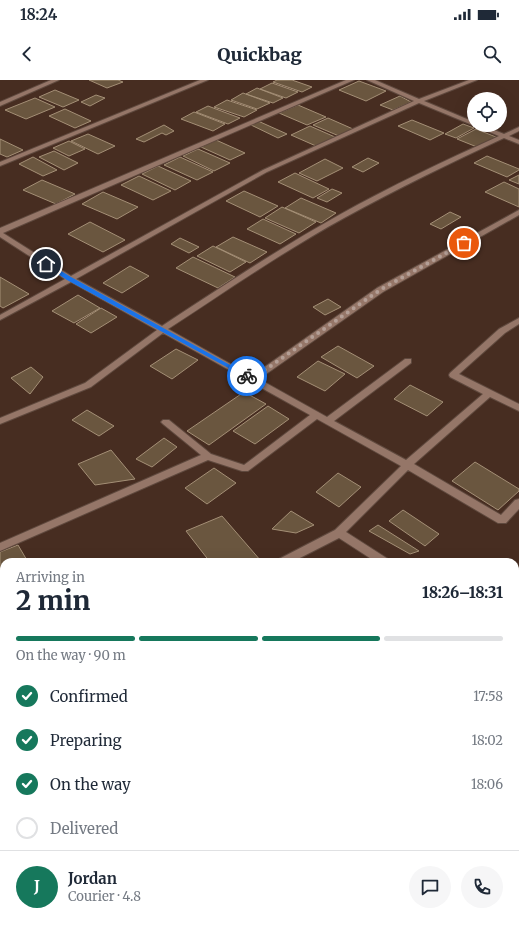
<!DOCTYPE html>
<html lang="en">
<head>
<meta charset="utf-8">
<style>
  :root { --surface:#fff; --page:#f6f6f7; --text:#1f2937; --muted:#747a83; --line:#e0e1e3; --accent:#16785c }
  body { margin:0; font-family:Merriweather,serif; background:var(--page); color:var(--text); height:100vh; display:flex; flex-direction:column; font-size:15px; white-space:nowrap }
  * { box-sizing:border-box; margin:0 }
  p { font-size:13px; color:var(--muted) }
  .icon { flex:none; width:22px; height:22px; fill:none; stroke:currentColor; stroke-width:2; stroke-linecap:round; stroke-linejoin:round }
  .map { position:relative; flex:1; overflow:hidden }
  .drawer { position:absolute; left:0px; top:478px; width:519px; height:372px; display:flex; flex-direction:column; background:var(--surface); border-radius:12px 12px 0 0; box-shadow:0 4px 16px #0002 }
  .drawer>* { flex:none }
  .controls { position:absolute; left:467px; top:12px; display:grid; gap:8px }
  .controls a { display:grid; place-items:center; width:40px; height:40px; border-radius:50%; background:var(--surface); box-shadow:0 4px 16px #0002; font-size:20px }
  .pin { position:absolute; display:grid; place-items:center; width:34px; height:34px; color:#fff; margin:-17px; border:2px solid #fff; border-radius:50%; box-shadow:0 1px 4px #0007 }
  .courier { position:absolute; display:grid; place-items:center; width:40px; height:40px; margin:-20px; border:3px solid #1a73e8; border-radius:50%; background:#fff; color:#222; box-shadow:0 1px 5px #0007 }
  .headline em { font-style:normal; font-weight:800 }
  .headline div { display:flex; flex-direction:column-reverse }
  .headline { display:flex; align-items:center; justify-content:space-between; height:68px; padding:0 16px }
  h1 { font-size:26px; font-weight:800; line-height:30px }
  .bar { display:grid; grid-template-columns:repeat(4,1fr); gap:6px 4px; align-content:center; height:48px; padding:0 16px }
  .bar i { height:5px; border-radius:3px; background:var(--line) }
  .bar .on { background:var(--accent) }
  .bar p { grid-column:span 4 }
  .line { display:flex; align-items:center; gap:10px; padding:0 16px; border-top:1px solid var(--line) }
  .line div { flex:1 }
  .round { display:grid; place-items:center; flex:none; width:42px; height:42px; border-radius:21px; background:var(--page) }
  ol { padding:0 16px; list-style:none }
  li { display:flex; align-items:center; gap:12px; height:44px }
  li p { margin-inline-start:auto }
  li .icon { padding:4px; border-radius:50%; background:var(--accent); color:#fff; stroke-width:4 }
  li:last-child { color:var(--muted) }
  li i { width:22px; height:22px; border:2px solid var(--line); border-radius:50% }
  .status { display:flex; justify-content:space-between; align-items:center; height:28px; padding:0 20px; background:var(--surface); direction:ltr }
  .status svg { height:11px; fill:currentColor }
  header { display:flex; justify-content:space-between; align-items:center; height:52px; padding:0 16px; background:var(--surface); font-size:18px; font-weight:800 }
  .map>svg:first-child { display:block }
</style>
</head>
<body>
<div class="status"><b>18:24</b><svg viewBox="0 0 49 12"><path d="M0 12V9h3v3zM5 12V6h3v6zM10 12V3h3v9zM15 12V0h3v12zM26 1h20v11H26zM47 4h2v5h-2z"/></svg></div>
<header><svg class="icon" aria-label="back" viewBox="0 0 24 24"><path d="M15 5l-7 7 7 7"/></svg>Quickbag<svg class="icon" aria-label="search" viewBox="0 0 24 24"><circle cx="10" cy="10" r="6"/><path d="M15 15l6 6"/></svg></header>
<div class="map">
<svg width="519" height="850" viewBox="0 0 519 850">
  <rect width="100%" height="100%" fill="#472d21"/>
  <path fill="#664537" d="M519,543v307h-519v-19l4,-2v17h511v-301z"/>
  <path fill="#6a563f" stroke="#a48f76" d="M89,0h29l5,2 -16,6z
    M277,0h15l20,7 -10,5 -29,-10z
    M359,1l27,10 -20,10 -27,-11z
    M272,3l26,9 -12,6 -26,-9z
    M257,8l26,10 -10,5 -27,-9z
    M55,10l24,10 -16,7 -24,-10z
    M243,13l27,10 -13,6 -26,-9z
    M96,15l9,3 -15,8 -9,-4z
    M400,16l11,6 -18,8 -13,-5z
    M35,18l20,9 -29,12 -21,-9z
    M227,20l30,10 -13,7 -30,-10z
    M298,25l28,12 -19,8 -28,-12z
    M208,26l32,12 -12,6 -32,-12z
    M65,29l26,12 -16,7 -26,-12z
    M194,32l31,12 -12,7 -32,-12z
    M328,38l25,11 -14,7 -26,-11z
    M412,40l32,13 -14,7 -32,-14z
    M258,41l29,13 -9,4 -29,-14z
    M463,44l11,4 -18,10 -11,-4z
    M164,45l10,6 -8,4 -4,-2 -18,9 -8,-3z
    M310,46l25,11 -19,9 -25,-11z
    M476,49l20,8 -19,10 -20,-8z
    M88,54l27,12 -17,8 -27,-13z
    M0,59l23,11 -16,7 -7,-3z
    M216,60l29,13 -15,7 -29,-13z
    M69,61l16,8 -16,7 -16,-8z
    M198,69l32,14 -16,8 -31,-15z
    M54,71l24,12 -14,7 -25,-13z
    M487,76l32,13v1l-12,7 -33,-14z
    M33,77l24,13 -14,6 -24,-12z
    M180,77l33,15 -16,8 -33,-15z
    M368,78l11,5 -16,9 -11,-5z
    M325,79l18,9 -26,13 -18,-8z
    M158,86l33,15 -16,9 -33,-16z
    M295,93l34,16 -16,9 -35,-16z
    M519,95v9l-10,-4z
    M139,96l32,15 -18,9 -32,-15z
    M42,100l33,14 -19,10 -33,-14z
    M504,102l15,7v18l-34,-15z
    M332,109l10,4 -15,9 -10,-4z
    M244,111l34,15 -18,11 -34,-16z
    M103,112l35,15 -21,12 -35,-15z
    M301,118l35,15 -15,10 -36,-15z
    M282,127l34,15 -17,11 -34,-15z
    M450,132l11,5 -20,12 -11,-5z
    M263,139l33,15 -16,10 -33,-15z
    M90,142l35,18 -22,12 -35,-18z
    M233,157l34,15 -17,11 -34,-16z
    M180,158l19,9 -10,6 -18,-9z
    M213,166l33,16 -16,10 -33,-16z
    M193,177l42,20 -17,11 -42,-20z
    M130,186l19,10 -27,17 -19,-10z
    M0,197l29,17 -26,14 -3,-2z
    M78,215l22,13 -26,15 -22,-12z
    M328,219l13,8 -16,8 -12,-8z
    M101,228l16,9 -26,16 -15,-9z
    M338,266l36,20 -17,12 -36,-21z
    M176,269l22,11 -26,19 -22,-13z
    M318,281l27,13 -20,17 -28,-14z
    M31,287l12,10 -13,17 -19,-16z
    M410,305l33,17 -16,14 -33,-17z
    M244,312l22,12 -57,41 -22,-14z
    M268,326l21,13 -34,25 -22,-13z
    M87,330l27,16 -15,10 -27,-16z
    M164,358l13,9 -25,20 -16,-8z
    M111,370l24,29 -40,6 -17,-21z
    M475,382l44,27v2l-21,19 -46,-29z
    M214,388l22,15 -29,21 -22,-16z
    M338,393l23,14 -22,20 -23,-15z
    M403,430l36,24 -14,12 -36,-25z
    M291,431l23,14 -18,8 -24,-4z
    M222,436l39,45 -51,1 -24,-31z
    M378,445l41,26 -9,3 -41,-23z
    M18,465l10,17h-24v48l-4,-8v-50z
    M0,652l4,9v72l-4,2z"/>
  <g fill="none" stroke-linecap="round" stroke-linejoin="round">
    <defs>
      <path id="minor" d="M51,0h8l-59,26v-4z
        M200,0h8l-208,86v-4z
        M346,0h8l-351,153 68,43 192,-106 151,-69 -47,-21h8l44,19 50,-19h8l-53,21 50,21v3h8l22,9 15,-7v4l-10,5 10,4v4l-15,-6c-54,25 -107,51 -160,80 -60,33 -118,73 -176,111l84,47 125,-88 142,-78v5l-136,77 -124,87 68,38 78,-58h6v4l-77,58 72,39 77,-66 -33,-17 -1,-2 1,-2 49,-44 20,-11v6l-14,9 -46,41 60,30v7l-29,-14 -76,67 87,51 14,-15 4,-1v10l-13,14h-8l-90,-53 -62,62 42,27 1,3h-13l-37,-24 -47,24h-14l1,-3 56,-29 66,-64 -84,-47 -69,52h-6l-34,-11 -208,91v-8l201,-88 -38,-31 -2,-2 2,-2h6l42,34 33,11 66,-50 -147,-82 -72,54 -91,37v-6l85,-35 72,-53 -86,-48 -71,38v-5l65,-36 -65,-42v-9zM419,23l80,33c-55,25 -108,50 -160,79 -61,34 -119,73 -177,111l-86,-47 191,-107z
        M4,622v11l-4,1v-11z"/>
    </defs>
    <use href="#minor" stroke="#5f493e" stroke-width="2"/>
    <use href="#minor" fill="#957668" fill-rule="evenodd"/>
  </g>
  <path fill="#1a73e8" d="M44,183h4l23,14 179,99 -5,1 -178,-97 -23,-15z"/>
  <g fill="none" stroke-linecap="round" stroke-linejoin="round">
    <path stroke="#b49f96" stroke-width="4" stroke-dasharray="0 7.2" d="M247,296l5,3 128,-89 84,-47"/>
  </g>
</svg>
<div class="controls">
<a><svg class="icon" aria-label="locate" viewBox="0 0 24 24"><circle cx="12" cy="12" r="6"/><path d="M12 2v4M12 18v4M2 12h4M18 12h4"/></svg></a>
</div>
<div class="pin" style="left:464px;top:163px;background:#ea580c"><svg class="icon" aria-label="bag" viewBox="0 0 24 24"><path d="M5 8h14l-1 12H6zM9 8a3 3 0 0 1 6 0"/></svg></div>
<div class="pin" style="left:46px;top:184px;background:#1f2937"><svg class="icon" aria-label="home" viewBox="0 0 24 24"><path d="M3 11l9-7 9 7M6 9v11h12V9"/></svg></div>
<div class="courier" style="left:247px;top:296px"><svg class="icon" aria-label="bike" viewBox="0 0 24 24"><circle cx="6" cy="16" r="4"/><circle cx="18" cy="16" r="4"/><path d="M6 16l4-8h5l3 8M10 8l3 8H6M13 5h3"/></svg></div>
<section class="drawer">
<div class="headline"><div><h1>2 min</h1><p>Arriving in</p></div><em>18:26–18:31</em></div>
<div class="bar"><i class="on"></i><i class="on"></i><i class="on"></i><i></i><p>On the way · 90 m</p></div>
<ol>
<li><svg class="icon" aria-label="check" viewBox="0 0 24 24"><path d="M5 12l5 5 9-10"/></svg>Confirmed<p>17:58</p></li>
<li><svg class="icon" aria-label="check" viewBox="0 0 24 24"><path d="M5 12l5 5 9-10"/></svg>Preparing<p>18:02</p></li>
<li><svg class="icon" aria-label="check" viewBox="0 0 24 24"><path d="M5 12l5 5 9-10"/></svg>On the way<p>18:06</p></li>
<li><i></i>Delivered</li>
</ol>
<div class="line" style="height:72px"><b class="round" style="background:var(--accent);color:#fff">J</b><div><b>Jordan</b><p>Courier · 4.8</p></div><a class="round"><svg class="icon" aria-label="chat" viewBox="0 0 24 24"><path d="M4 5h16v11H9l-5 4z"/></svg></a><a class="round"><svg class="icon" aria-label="phone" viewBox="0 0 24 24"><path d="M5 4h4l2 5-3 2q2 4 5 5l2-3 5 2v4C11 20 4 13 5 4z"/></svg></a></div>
</section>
</div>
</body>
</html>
